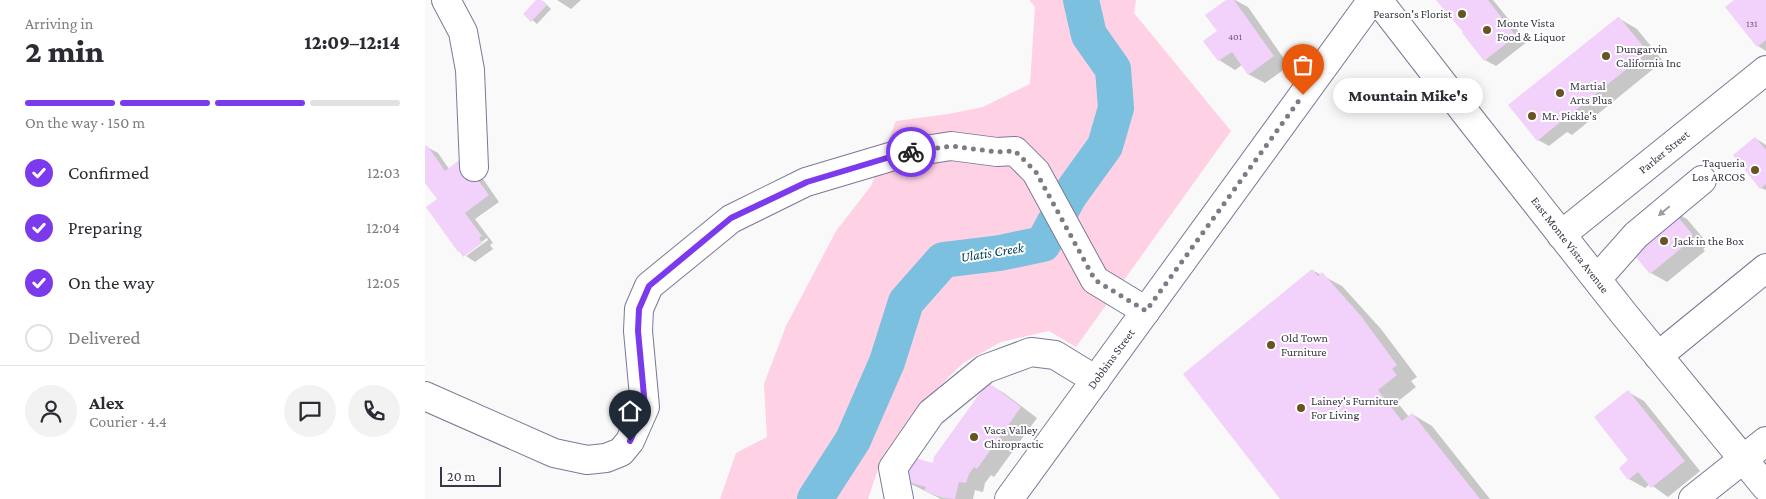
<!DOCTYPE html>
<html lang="en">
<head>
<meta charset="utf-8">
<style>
  :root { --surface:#fff; --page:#f2f2f3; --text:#2b2b33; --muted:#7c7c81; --line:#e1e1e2; --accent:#7c3aed }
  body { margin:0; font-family:"Crimson Pro",serif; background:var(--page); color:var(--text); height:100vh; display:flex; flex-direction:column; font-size:19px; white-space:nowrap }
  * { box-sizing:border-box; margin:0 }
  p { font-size:16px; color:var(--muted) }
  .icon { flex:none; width:28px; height:28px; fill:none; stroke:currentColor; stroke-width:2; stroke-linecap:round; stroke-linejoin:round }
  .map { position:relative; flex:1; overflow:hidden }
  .sheet { display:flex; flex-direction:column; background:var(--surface); width:425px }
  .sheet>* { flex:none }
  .scale { position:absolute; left:15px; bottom:12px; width:61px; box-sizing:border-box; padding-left:5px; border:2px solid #393846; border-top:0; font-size:14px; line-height:18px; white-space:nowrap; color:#393846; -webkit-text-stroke:4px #fff; paint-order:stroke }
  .pin { position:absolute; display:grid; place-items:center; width:42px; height:42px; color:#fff; margin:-51px -21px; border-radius:50% 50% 50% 0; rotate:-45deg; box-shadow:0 0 5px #0007 }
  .pin .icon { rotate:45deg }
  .courier { position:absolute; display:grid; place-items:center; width:50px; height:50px; margin:-25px; border:4px solid #7c3aed; border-radius:50%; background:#fff; color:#222; box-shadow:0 1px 6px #0007 }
  .bubble { position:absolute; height:35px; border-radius:18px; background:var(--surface); box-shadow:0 2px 12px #0003; font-size:16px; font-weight:800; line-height:35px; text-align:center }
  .head em { font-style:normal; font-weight:800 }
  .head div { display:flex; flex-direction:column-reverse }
  .head { display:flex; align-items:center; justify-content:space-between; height:85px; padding:0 25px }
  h1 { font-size:32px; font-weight:800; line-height:38px }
  .bar { display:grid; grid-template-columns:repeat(4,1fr); gap:8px 5px; align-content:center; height:60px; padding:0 25px }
  .bar i { height:6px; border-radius:4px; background:var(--line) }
  .bar .current { background:var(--accent) }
  .bar p { grid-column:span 4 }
  .line { display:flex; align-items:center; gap:12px; padding:0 25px; border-top:1px solid var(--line) }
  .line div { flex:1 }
  .round { display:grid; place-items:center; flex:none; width:52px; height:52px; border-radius:26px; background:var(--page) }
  ol { padding:0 25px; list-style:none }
  li { display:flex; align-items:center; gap:15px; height:55px }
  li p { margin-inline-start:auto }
  li .icon { padding:5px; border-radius:50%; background:var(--accent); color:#fff; stroke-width:4 }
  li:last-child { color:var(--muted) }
  li i { width:28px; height:28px; border:2px solid var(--line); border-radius:50% }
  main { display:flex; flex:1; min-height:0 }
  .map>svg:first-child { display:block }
</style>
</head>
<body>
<main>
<section class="sheet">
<div class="head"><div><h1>2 min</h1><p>Arriving in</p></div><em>12:09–12:14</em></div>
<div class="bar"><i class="current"></i><i class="current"></i><i class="current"></i><i></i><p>On the way · 150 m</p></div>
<ol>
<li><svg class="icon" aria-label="check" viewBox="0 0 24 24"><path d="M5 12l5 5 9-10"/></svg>Confirmed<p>12:03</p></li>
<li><svg class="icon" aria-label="check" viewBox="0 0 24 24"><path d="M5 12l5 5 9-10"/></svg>Preparing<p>12:04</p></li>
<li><svg class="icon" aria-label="check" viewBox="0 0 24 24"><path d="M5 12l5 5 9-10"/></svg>On the way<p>12:05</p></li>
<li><i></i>Delivered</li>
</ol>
<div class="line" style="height:90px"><a class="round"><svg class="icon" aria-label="person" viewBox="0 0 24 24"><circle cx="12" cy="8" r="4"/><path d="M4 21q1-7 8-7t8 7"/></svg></a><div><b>Alex</b><p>Courier · 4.4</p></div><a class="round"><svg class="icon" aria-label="chat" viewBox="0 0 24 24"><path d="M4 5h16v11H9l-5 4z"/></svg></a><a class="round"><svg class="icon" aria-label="phone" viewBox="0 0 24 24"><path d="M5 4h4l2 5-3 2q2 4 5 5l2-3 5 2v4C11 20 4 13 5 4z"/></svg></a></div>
</section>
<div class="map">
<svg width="1341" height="499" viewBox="0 0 1341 499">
  <rect width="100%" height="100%" fill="#f9f9f9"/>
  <path fill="#ffd1e5" d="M604,0h107l-2,13 97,118 -155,216 -27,-16 -48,11 -38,21 -52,52 -29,42 -14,42h-148l16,-46 31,-16 -3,-53 22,-58 50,-95 35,-45 25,-65 52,-7 35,-7 47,-23 5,-77z"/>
  <path fill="#0003" d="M113,0l6,2 7,7 -14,15 -12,-10z
    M132,0h24l-10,9z
    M804,0h6l13,7 41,59 -24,17 -17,-9 -6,-9 -7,5 -16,-10 -14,-19 13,-9z
    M1012,0h56l34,42 -31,24 -11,-6 -20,-28z
    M1311,0h30v51l-8,-5z
    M1195,19l17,10 26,32 -91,74 -5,-3 -18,14 -11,-6z
    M1330,138l11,7v45l-5,-2z
    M2,147l11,6 11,16 25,-3 25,36 -24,17 18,24 -3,2 3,4 -18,13 -9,-6 22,-16 -1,-2 -22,16v2l-6,-5 -20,-52 -14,-18v-33z
    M1246,210l16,9 22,26 -6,4 2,2 -38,31 -16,-9z
    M887,270l30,16 39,43 36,48 -6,4 5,6 -19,15 12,15 3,-3 20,12 58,73h-207z
    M563,384l16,9 33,25 -43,59 -3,-2 -6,8 -2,9 -8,-2 -2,9h-32l-42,-21 35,-13z
    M1203,392l16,9 56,70 -32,26 -18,-13 -5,4 -16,-9 1,-19z"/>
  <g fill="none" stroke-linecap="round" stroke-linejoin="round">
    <path stroke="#7bc1df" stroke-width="36" d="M390,499l38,-59 34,-78 19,-60 37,-42 57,-7 43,-9 26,-48 36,-50 11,-38 -3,-39 -24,-34 -8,-35"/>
  </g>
  <path fill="#f2d1fa" d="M111,0h5l6,5 -16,17 -8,-8z
    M801,0h8l40,56 -26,19 -16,-23 -14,9 -15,-20 14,-10 -12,-16z
    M1011,0h52l28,36 -32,25 -22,-28 1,-1z
    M1309,0h32v40l-9,7 -32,-40z
    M1193,17l2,1 28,34 -111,89 -29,-36z
    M1330,137l11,13v34l-6,5 -27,-34z
    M2,145l18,26 17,-13 27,37 -24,18 17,23 -3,2 3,5 -19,14 -4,-6 -1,1 -32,-45 11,-8 -12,-16v-36z
    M1246,209l22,26 -5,4 2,2 -40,33 -21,-25z
    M887,269l6,7 4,-4 39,44 36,49 -5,4 5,6 -19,15 24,31 10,-8 68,86h-200l-97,-125z
    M563,382l33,25 -44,62 -3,-2 -5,7 -3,9 -7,-1 -4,17 -12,-1 -19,-7 2,-4 -29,-8 7,-24 29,8 1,-6z
    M1203,390l57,71 -34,27 -13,-16 -10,8 -9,-12 9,-8 -34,-43z"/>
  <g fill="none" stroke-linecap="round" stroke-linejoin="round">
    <defs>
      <path id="minor" d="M21,0l17,32 7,38 4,97
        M953,0l93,120 153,194 142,173
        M1136,235l205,-165
        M1172,279l39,-44 66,-55
        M1233,356l108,-88
        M0,396l129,57 33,7 19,-2 15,-6 9,-11 15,-34 -7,-76 1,-22 10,-23 82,-67 75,-37 94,-28 51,-8 46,6 18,-1 21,21 59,108 51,31
        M474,499l-6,-31 38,-55 54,-44 46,-17 24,3 41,25
        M1268,499l73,-58"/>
      <path id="major" d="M584,499l363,-499"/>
    </defs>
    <use href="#minor" stroke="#7b7997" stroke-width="30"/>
    <use href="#major" stroke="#7b7997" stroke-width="30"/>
    <use href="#minor" stroke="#fff" stroke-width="28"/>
    <use href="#major" stroke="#fff" stroke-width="28"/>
  </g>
  <defs><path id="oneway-solid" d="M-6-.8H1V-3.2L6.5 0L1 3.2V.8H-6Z" transform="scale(1.25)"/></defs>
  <use fill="#9c9ca2" href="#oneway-solid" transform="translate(1239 211) rotate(140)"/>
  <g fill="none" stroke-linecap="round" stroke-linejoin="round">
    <path stroke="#7c7c85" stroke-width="5" stroke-dasharray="0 9" d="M486,152l40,-6 46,6 18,-1 21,21 59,108 51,31 157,-216"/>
    <path stroke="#7c3aed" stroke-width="6" d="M205,441l15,-34 -7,-76 1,-22 10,-23 82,-68 76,-36 93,-28 11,-2"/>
  </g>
  <g fill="#6a5222" stroke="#fff" stroke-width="2">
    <circle cx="1037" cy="14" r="5"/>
    <circle cx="1062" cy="30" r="5"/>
    <circle cx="1181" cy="56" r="5"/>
    <circle cx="1135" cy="93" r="5"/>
    <circle cx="1107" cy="116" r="5"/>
    <circle cx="1330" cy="170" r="5"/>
    <circle cx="1239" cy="241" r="5"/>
    <circle cx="846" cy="345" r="5"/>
    <circle cx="876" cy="408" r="5"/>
    <circle cx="549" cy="437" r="5"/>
  </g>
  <g text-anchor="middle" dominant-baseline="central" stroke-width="4" stroke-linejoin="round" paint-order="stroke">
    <g font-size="10" fill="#675e73">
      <text x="1327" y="23">131</text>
      <text x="810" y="36">401</text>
    </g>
    <g font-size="12" fill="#393846" stroke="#fff" text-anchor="start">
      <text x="1027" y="14" text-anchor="end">Pearson's Florist</text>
      <text x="1072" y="23">Monte Vista<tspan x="1072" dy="14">Food &amp; Liquor</tspan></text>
      <text x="1191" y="49">Dungarvin<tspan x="1191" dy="14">California Inc</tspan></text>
      <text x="1145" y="86">Martial<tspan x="1145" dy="14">Arts Plus</tspan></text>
      <text x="1117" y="116">Mr. Pickle's</text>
      <text x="1320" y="163" text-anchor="end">Taqueria<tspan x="1320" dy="14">Los ARCOS</tspan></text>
      <text x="1249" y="241">Jack in the Box</text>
      <text x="856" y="338">Old Town<tspan x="856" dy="14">Furniture</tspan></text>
      <text x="886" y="401">Lainey's Furniture<tspan x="886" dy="14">For Living</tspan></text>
      <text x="559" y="430">Vaca Valley<tspan x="559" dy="14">Chiropractic</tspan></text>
    </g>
    <g font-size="12" fill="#393846" stroke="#fff">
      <text transform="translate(1239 152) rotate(-39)">Parker Street</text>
      <text transform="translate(1145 245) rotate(52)">East Monte Vista Avenue</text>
      <text transform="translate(686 359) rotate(-54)">Dobbins Street</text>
    </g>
    <g font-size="14" font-style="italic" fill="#003e53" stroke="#fff">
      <text transform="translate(567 252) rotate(-9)">Ulatis Creek</text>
    </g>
  </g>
</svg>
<div class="scale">20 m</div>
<div class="pin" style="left:878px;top:95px;background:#ea580c"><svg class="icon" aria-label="bag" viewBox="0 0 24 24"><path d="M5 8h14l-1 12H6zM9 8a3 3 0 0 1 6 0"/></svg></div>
<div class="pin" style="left:205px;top:441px;background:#1f2937"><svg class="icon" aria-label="home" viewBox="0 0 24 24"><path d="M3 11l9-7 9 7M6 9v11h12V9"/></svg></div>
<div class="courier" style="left:486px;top:152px"><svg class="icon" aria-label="bike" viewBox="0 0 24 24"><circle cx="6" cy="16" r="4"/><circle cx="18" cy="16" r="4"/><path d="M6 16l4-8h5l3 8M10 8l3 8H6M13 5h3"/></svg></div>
<div class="bubble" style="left:908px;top:78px;width:150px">Mountain Mike's</div>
</div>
</main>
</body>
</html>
